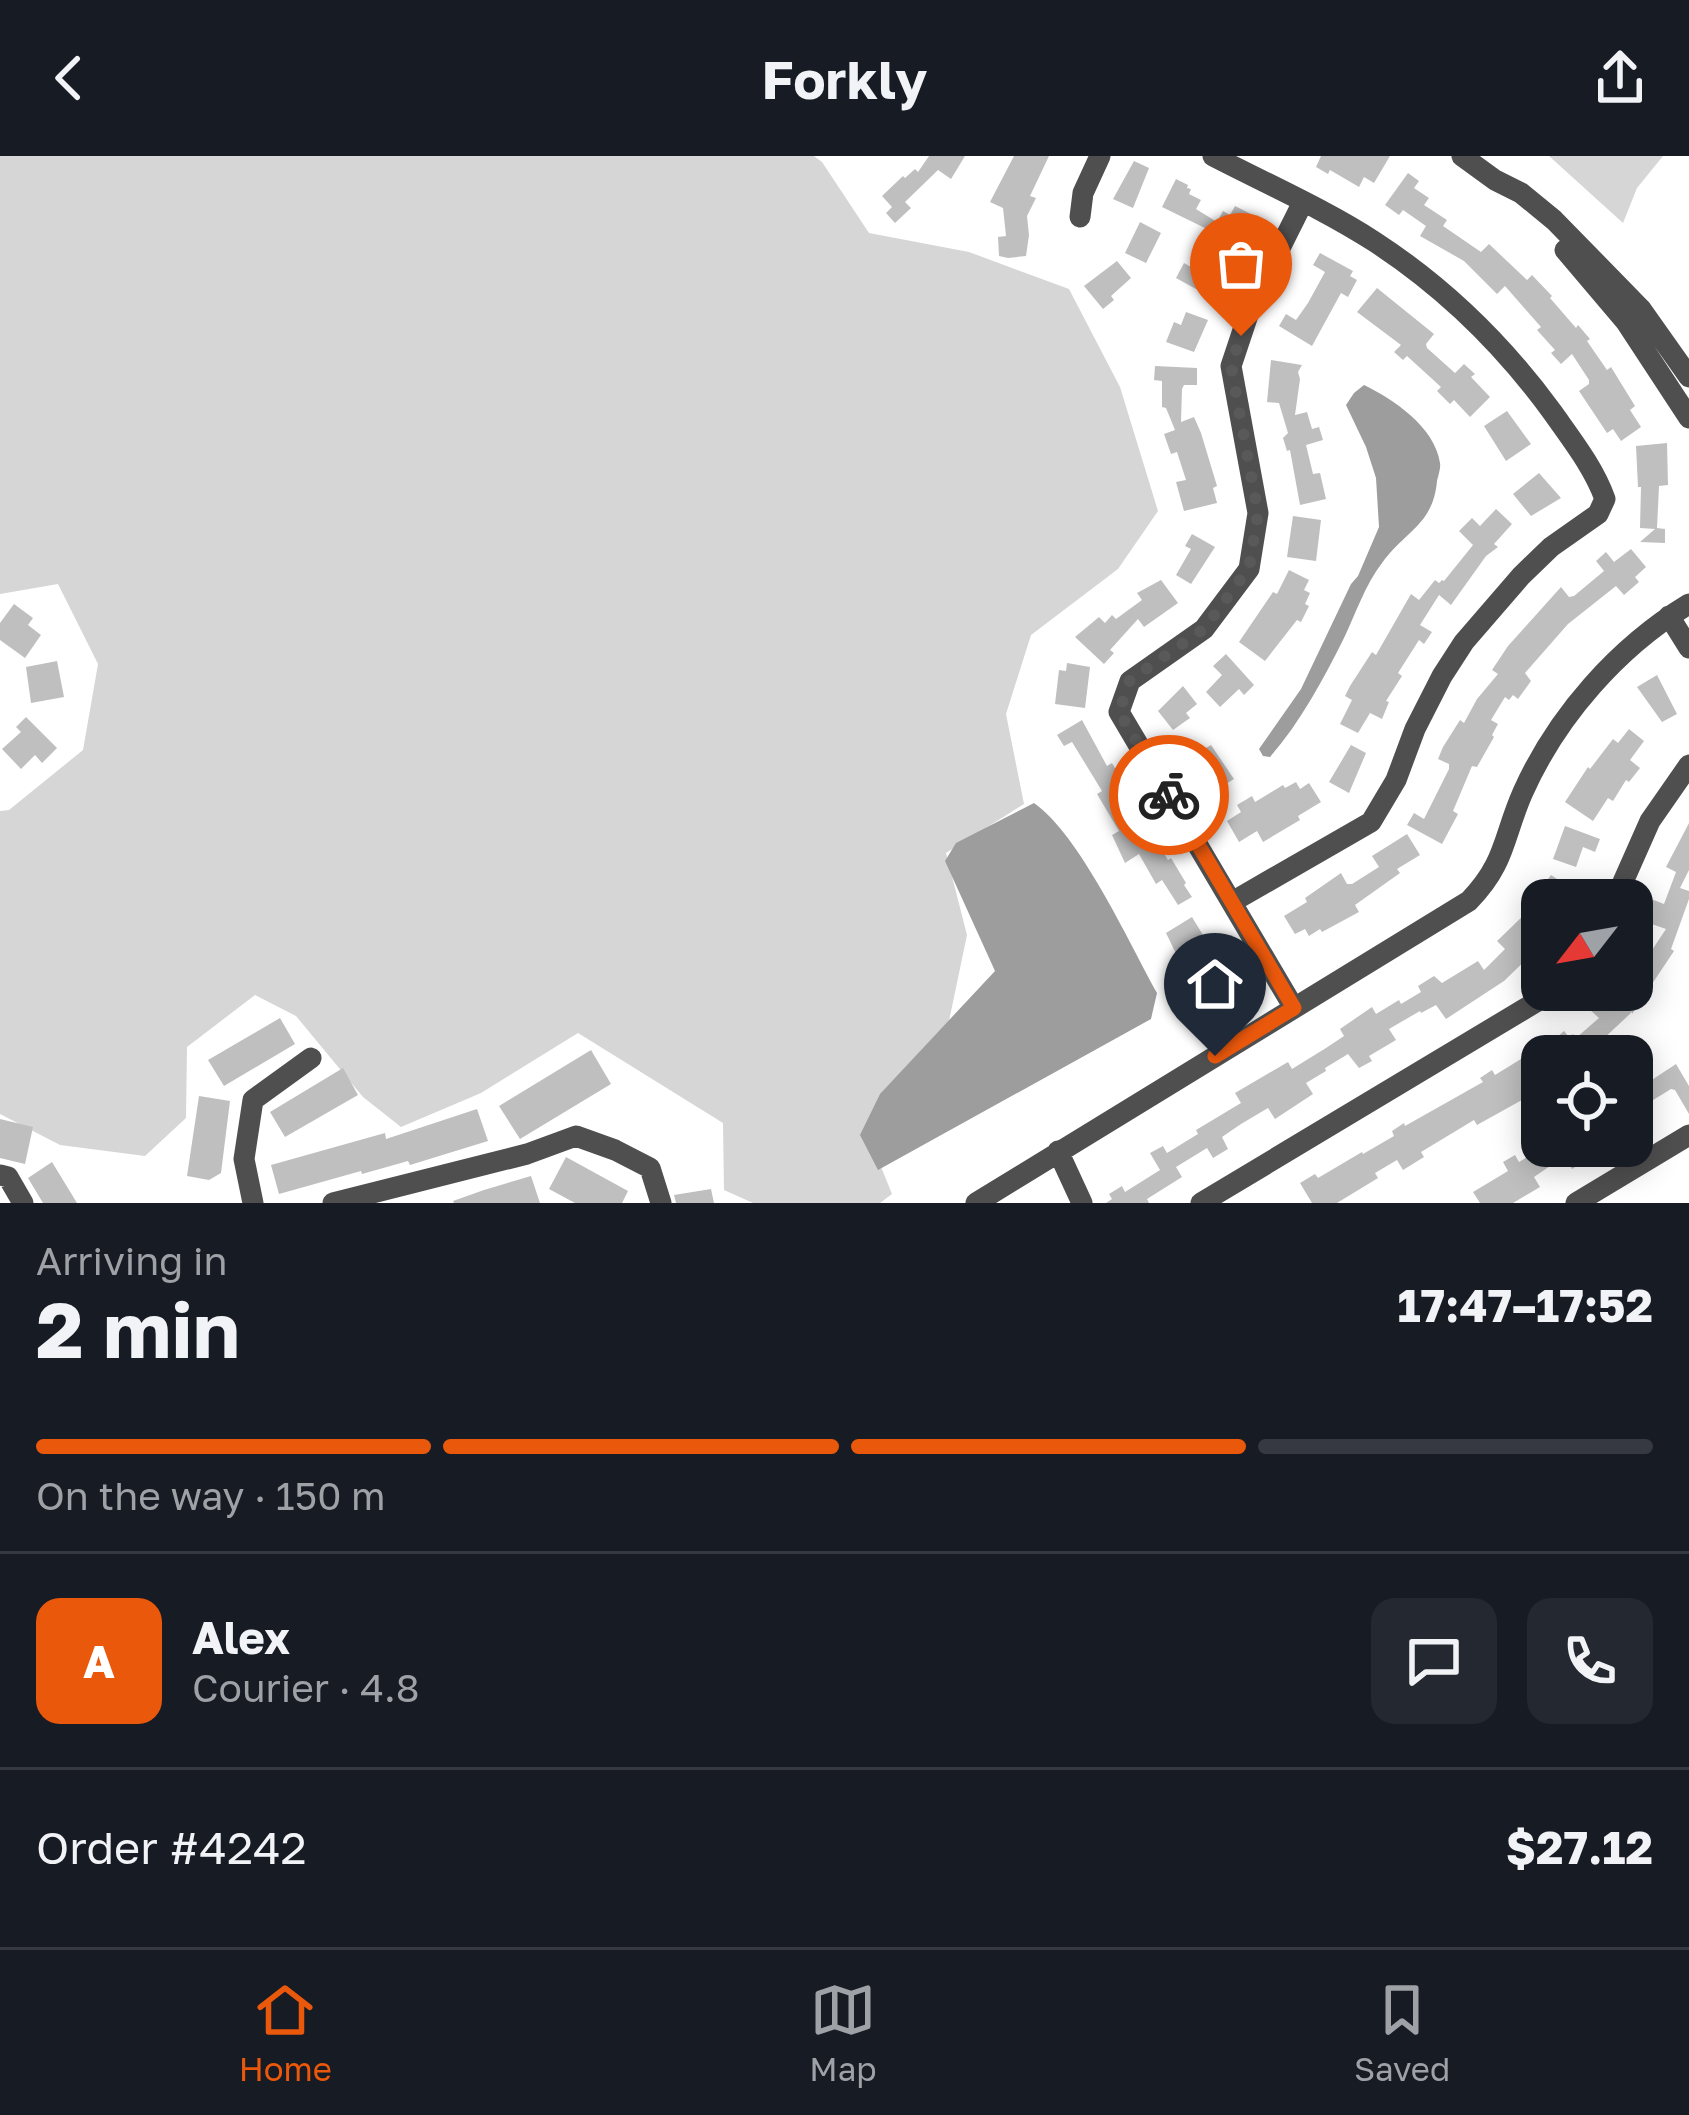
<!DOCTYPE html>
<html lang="en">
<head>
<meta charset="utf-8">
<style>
  :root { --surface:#171b24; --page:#242831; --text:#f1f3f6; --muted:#9ea1a6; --line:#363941; --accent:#ea580c }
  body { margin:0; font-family:"Golos Text",sans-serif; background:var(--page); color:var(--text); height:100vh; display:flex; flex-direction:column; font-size:45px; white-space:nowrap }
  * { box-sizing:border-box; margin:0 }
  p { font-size:39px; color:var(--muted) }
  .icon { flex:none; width:66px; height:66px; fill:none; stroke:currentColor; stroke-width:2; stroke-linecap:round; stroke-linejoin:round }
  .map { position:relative; height:1047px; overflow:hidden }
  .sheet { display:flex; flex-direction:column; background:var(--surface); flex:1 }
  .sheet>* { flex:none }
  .needle { width:78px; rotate:239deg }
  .buttons { position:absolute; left:1521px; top:723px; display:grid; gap:24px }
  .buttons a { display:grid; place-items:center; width:132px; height:132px; border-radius:24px; background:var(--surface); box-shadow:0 6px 30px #0003; font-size:60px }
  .pin { position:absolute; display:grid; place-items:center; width:102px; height:102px; color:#fff; margin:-123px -51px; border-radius:50% 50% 50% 0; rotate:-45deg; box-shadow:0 0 12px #0007 }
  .pin .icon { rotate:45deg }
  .courier { position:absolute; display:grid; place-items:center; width:120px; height:120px; margin:-60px; border:9px solid #ea580c; border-radius:50%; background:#fff; color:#222; box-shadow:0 3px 15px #0007 }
  .headline em { font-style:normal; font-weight:700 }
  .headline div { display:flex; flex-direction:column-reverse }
  .headline { display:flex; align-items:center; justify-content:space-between; height:204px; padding:0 36px }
  h1 { font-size:78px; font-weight:700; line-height:90px }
  .bar { display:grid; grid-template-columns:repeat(4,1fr); gap:18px 12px; align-content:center; height:144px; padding:0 36px }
  .bar i { height:15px; border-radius:9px; background:var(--line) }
  .bar .current { background:var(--accent) }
  .bar p { grid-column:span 4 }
  .line { display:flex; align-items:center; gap:30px; padding:0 36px; border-top:3px solid var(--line) }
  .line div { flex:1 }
  .round { display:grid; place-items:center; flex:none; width:126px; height:126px; border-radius:24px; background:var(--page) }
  header { display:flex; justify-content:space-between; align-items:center; height:156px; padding:0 36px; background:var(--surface); font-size:54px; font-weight:700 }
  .dock { display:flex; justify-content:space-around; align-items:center; height:168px; border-top:3px solid var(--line); background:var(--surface); font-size:33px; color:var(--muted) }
  .dock a { display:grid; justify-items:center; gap:6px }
  .dock .current { color:var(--accent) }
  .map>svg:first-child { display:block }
</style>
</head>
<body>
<header><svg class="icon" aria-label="back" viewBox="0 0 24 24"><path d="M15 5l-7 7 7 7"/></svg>Forkly<svg class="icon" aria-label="share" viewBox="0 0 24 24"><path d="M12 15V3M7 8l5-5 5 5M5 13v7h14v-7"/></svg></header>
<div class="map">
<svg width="1689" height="1047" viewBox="0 0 1689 1047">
  <rect width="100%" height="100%" fill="#fff"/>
  <path fill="#d6d6d6" d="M0,0h814l8,6 47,71 100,19 100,37 51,98 38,124 -40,58 -87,66 -25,79 18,90 -78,49 21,82 -18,86 -83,109 26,64 -12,9h-127l-29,-13 -1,-67 -145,-90 -97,60 -80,34 -38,-30 -67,-81 -41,-21 -68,52 -1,71 -41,38 -85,-11 -60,-31v-303l9,-1 74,-60 15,-86 -40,-80 -58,10z
    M1549,0h114l-26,32 -14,35z"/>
  <path fill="#9d9d9d" d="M1364,229c29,14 71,42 76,78 1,4 -2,14 -3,18 -4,44 -31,49 -55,82 -17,22 -26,50 -38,75 -21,42 -43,83 -74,119l-7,-1 -4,-7 42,-60 50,-105 7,-8 21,-49 -3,-49 -10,-31 -20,-42 8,-12z
    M1034,647c45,31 95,139 123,190l-6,26 -273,151 -18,-35 20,-41 115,-123 -50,-110 11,-18z"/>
  <path fill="#bfbfbf" d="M929,0h36l-14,23 -13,-9 -33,32 6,6 -16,15 -9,-10 6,-6 -10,-11 21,-20 2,2 10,-9 3,3z
    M1014,0h35l-19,40 6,2 -9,18 2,19 -3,21 -18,2 -9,-2 -1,-19 8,-1 -3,-28 -13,-6z
    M1321,0h69l-16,27 -10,-6 -5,10 -29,-17 -2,4 -12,-7z
    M1134,5l15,7 -16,40 -20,-9z
    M1408,17l11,8 -5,7 15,10 -5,7 23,15 -4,6 38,26 8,-8 38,36 5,-5 20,21 -2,2 26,30 2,-3 12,14 -3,2 20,29 4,-3 24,39 -5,4 11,17 -20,14 -8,-12 -6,4 -28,-42 10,-7v-4l-17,-26 -11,10 -10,-11 4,-3 -18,-20 4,-3 -36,-41 -8,8 -33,-33 -44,-25 6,-10 -23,-16 -4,5 -14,-10z
    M1176,23l12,6 -1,3 4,1 -2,5 12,6 -5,9 21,13 6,-11 7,4 5,-9 20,10 -13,24 4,2 -7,13 -11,-6 -17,33 11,6 -6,12 -40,-22 8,-15 7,4 17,-30 -3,-1 4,-6 -47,-23z
    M1140,66l21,11 -15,30 -21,-10z
    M1320,97l33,18 -3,5 7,4 -9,17 -7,-4 -29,53 -33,-20 7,-12 10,6 12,-17 17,-31 -12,-7z
    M1117,105l14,17 -20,18 3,4 -11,9 -19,-23z
    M1377,132l57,46 -8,10 1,4 28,25 9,-9 11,10 -4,3 19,20 -20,20 -16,-17 -4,4 -13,-13 4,-4 -34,-31 -4,4 -9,-8 7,-7 -44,-33z
    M1186,156l22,8 -14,32 -28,-10 8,-20 7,3z
    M1271,204l31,5 -4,7 2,7 -5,36 12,-3 5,17 7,-2 4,13 -17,5 7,29 7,-1 6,26 -26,6 -10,-55 -3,1 -4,-13 5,-5 -9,-30 -12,-1z
    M1155,210l42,2v17h-13l-2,4 -1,33 13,-5 7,16 16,53 -4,2 4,15 -33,8 -8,-29 10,-2 -9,-28 -6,2 -7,-20 11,-4 -9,-22 -4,-1v-26l-8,-1z
    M1507,255l24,33 -25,17 -22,-35z
    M1667,287l1,42 -9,1 -2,42 8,1v14l-25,-1 15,-13 -15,-1 1,-41h-3l-2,-41z
    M1539,317l22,25 -30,18 -18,-22z
    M1496,353l16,15 -18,20 4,3 -12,9 -35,49 -12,-10 -19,30 12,7 -8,12 -5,-4 -21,33 4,3 -16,25 3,1 -7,17 -12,-6 -12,20 -18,-9 12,-24 -7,-4 5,-10 22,-34 4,3 35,-61 8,6 16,-20 4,3 3,-3 2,1 29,-36 -14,-14 13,-13 8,8z
    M1293,360l28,4 -5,41 -29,-4z
    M1192,378l23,13 -24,37 -15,-9 15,-26 -6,-3z
    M1631,393l15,18 -11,10 4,5 -15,13 -8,-9 -48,38 -43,49 6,8 -13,18 -5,-4 -4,5 -4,-3 -14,23 7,4 -6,11 2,2 -17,30 -5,-1 -19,45 5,3 -16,30 -35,-19 7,-12 10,6 25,-50v-5l-11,-5 5,-12 17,-27 4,3 13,-24 21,-25 -6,-4 16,-24 53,-59 8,10 5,-1 30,-25 -8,-10 10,-9 8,10z
    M1289,414l20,10 -5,10 6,3 -5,11 4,2 -8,16 -4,-2 -32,41 -26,-19 34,-50 4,2z
    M1161,424l17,23 -34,24 -6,-8 -28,31 4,3 -10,11 -29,-27 24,-20 6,6 7,-8 4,4 26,-19 -5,-7z
    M14,448l19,14 -5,7 13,10 -16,23 -25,-18v-17z
    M1226,498l28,31 -10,10 -5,-6 -19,18 -14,-15 16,-17 -9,-9z
    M57,505l7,36 -33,6 -5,-36z
    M1067,507l23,4 -5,41 -30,-4 4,-34 7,1z
    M1657,519l20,39 -15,8 -25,-35z
    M1183,530l14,18 -11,9 4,5 -17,12 -15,-19z
    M26,561l31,31 -15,15 -7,-8 -14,14 -19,-20 19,-17 -5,-5z
    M1082,564l25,46 5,-3 7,12 7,20 -2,1 22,37 4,-2 18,29 3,-2 15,25 -2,2 8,12 -14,8 -16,-25 -6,4 -17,-30 -14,9 -13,-28 7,-4 -22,-37 5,-3 -30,-49 -8,4 -7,-11z
    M1629,573l15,12 -14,19 10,8 -11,14 -3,-2 -13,21 -5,-3 -15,23 -28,-19 23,-35 2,2 23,-30 5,4z
    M1211,589l23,34 -26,16 -22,-35z
    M1351,589l15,8 -17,40 -20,-11z
    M1296,626l4,7 9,-6 12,19 -23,14 2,4 -37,22 -6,-11 -18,11 -12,-21 14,-9 -4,-7 15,-9 3,6 28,-17 2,3z
    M1689,667v47l-9,18 9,3v8l-18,50 3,2 -42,63v-2l-47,44h-24l-11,-13 14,-12 5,6 4,-3 3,4 23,-20 -10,-9 17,-19h26v-40l14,9 20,-30 -23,-8 8,-22 13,5 12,-32 -10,-5z
    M1565,670l35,13 -5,13 -12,-5 -7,20 -23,-8z
    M1407,678l13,21 -23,14 3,4 -45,32 4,7 -37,20 -2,-3 -11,7 -4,-7 -10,5 -11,-18 23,-14 -2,-4 36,-25 6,11h5l27,-17 -7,-11z
    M1551,719l26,17 -5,8h-30v62l-9,-9 -29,28 -58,38 -10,-14 -15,8 -1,-2 -31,18 7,11 -27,16 3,5 -13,7 -11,-14 -23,14 1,3 -20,12 7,11 -38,25 -7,-11 -27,16 -19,13 6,12 -15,9 -6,-10 -31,19 6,10 -35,22 2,4h-43l6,-4 -3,-5 13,-8 3,6 35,-22 -10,-17 13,-7 4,7 31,-19 -2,-4 45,-27 -6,-10 53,-31 4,7 34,-21 18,-12 -4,-7 32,-22 4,7 23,-14 2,4 20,-12 -3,-6 16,-10 8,7 36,-22 6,9 21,-21 -8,-8 32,-31 -3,-2z
    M1192,761l14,23 6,-4 32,52 -26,16 -23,-40 -11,6 -18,-37z
    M280,862l15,26 -71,42 -16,-26z
    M591,894l20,34 -91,55 -21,-33z
    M1521,903l11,14 10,-6v22l-65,36 -3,-5 -53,32 3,5 -21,13 -6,-10 -22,13 3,5 -41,25h-25l-12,-20 15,-9 3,4 44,-26 1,2 31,-18 -2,-5 12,-8 1,3 78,-44 -3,-4 12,-8 3,5z
    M1676,908l13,22v28l-14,-24 -4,-1 -39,24v-20z
    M343,912l15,27 -73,42 -15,-25z
    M199,940l31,5 -9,72 -12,7 -22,-4z
    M477,953l11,32 -78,24 -2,-4 -46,13 -1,-3 -82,23 -8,-29 114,-32 1,6z
    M0,963l33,8 -8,37 -25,-6z
    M1558,990h52l-38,23z
    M1543,991l10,17 -19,13 6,10 -27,16h-33l-7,-11 35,-21 -5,-9 12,-7 4,7z
    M566,1001l62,34 -6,12h-47l-26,-14z
    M52,1006l25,41h-34l-15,-25z
    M531,1020l9,27h-86l-1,-2 31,-11z
    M711,1033l3,14h-38l-2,-8z"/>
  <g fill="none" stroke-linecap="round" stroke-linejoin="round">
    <path stroke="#4f4f4f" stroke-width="21" d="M1213,0c54,28 111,53 162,86 69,45 130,105 178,171 19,27 41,55 52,86l-7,15 -47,33 -30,29 -57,66 -22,34 -27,53 -19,51 -25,42 -139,80
      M1462,0l33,24 26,13 33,27 87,89 48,68
      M1080,61l3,-24 17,-37
      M1565,94l61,72 63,96
      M1669,460l20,32
      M1615,744l35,-79 39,-56
      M1294,852l-175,-296 11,-31 74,-52 45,-60 9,-56 -27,-147 20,-60 52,-104
      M1058,995l24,52
      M0,1019l8,2 15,26
      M253,1047l-9,-44 9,-59 58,-42
      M333,1047l194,-49 49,-18 39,14 35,18 11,35
      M976,1047l493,-302c37,-38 34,-64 54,-109 34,-76 95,-145 166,-188
      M1201,1047l355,-213
      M1576,1047l113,-68"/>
  </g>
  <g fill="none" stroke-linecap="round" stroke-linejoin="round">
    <path stroke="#595959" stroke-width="12" stroke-dasharray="0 21.6" d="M1169,639l-50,-83 11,-32 74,-51 45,-61 9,-55 -27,-147 10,-30"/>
    <path stroke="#ea580c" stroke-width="15" d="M1169,639l125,213 -79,48"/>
  </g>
</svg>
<div class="buttons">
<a><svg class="needle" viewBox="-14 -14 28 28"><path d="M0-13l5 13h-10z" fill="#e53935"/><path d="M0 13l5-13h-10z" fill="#9ea1a6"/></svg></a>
<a><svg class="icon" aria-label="locate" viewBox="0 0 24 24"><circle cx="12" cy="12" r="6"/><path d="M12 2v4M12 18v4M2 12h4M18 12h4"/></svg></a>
</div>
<div class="pin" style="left:1241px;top:180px;background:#ea580c"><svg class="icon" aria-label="bag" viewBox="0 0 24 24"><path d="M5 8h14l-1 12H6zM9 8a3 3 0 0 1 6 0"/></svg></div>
<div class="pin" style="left:1215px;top:900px;background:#1f2937"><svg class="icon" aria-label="home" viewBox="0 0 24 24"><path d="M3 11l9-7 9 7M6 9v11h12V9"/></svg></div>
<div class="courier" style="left:1169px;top:639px"><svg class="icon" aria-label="bike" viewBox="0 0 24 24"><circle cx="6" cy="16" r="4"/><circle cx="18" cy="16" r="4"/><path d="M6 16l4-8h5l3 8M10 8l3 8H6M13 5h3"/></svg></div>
</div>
<section class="sheet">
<div class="headline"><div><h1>2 min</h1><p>Arriving in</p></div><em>17:47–17:52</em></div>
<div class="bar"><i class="current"></i><i class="current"></i><i class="current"></i><i></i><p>On the way · 150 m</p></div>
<div class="line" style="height:216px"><b class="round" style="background:var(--accent);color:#fff">A</b><div><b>Alex</b><p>Courier · 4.8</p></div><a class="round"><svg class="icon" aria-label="chat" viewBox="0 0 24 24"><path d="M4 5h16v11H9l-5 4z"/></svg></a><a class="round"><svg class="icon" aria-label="phone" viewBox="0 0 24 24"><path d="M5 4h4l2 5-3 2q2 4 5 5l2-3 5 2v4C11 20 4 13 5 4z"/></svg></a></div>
<div class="line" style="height:156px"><div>Order #4242</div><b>$27.12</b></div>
</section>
<nav class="dock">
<a class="current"><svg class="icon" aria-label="home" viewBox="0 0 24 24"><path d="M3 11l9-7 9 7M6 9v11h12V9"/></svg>Home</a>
<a><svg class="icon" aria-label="map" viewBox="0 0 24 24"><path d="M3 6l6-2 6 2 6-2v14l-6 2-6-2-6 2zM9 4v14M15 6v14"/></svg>Map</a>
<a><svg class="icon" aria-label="saved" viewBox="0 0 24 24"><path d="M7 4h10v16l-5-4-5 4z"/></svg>Saved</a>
</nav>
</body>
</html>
